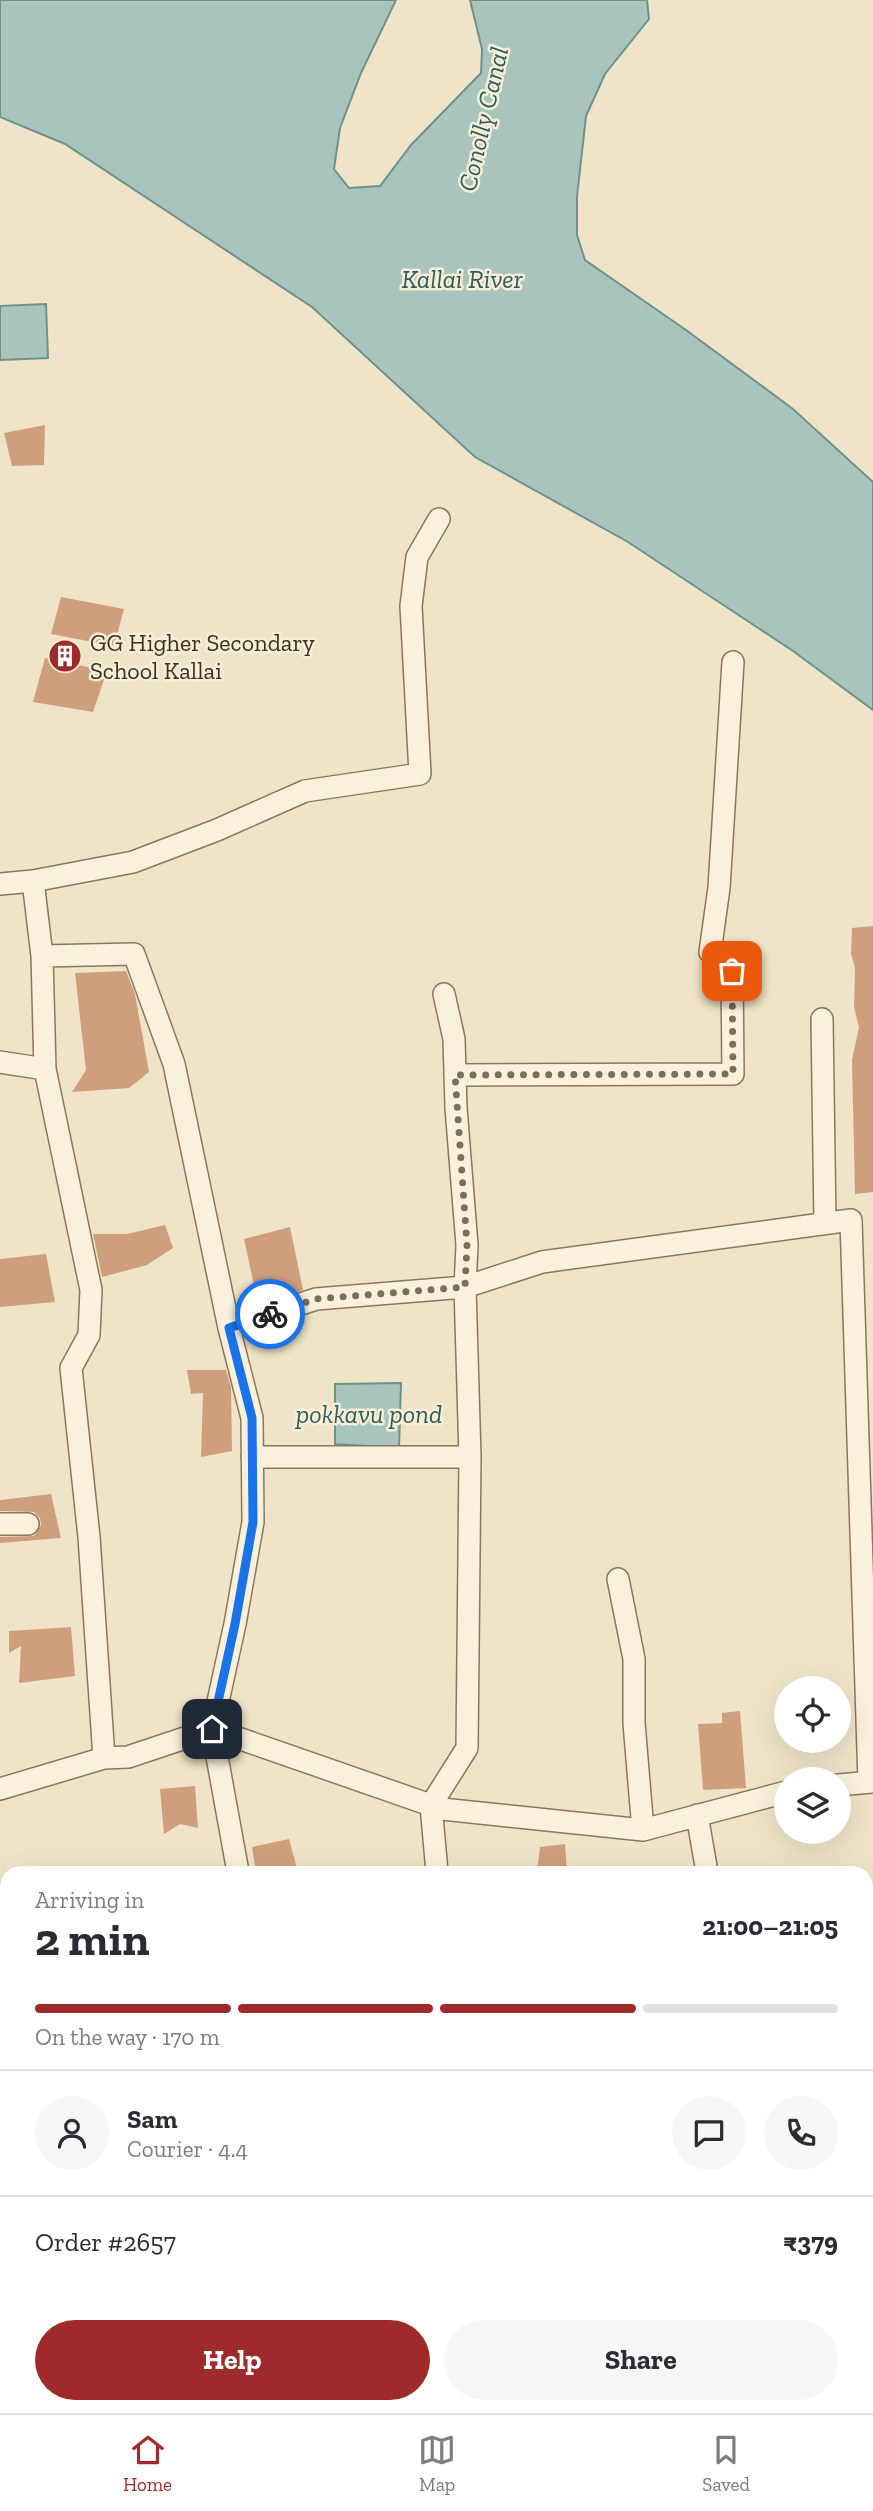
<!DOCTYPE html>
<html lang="en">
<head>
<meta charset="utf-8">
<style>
  :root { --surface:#fff; --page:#f7f7f7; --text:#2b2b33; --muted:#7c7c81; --line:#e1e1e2; --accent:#9e2a2b }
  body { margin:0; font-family:"Zilla Slab",serif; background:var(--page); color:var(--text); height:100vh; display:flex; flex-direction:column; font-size:26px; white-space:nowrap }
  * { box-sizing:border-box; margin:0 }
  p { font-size:23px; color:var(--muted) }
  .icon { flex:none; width:38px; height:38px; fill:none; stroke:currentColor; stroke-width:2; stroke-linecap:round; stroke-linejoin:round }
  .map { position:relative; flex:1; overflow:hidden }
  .drawer { position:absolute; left:0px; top:1866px; width:873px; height:548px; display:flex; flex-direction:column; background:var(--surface); border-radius:21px 21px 0 0; box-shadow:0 7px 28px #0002 }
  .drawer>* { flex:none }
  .controls { position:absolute; left:774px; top:1676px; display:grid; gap:14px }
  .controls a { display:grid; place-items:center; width:77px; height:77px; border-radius:50%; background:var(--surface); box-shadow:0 7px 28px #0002; font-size:35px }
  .pin { position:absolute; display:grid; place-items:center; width:60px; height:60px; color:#fff; margin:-30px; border-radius:14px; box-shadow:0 4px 10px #0006 }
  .courier { position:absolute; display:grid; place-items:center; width:70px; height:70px; margin:-35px; border:5px solid #1a73e8; border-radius:50%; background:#fff; color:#222; box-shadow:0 2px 9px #0007 }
  .head em { font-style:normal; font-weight:800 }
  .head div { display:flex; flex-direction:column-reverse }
  .head { display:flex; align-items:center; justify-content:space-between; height:119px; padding:0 35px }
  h1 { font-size:46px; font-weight:800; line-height:52px }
  .bar { display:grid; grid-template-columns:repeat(4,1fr); gap:10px 7px; align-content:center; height:84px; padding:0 35px }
  .bar i { height:9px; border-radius:5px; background:var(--line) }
  .bar .selected { background:var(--accent) }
  .bar p { grid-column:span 4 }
  .line { display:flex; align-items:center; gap:18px; padding:0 35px; border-top:2px solid var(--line) }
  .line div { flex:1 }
  .round { display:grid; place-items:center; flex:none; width:74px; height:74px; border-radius:37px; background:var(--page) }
  .cta { display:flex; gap:14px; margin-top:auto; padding:14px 35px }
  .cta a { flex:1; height:80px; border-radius:42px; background:var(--accent); color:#fff; font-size:28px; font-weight:800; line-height:80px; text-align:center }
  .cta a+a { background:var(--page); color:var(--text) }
  .menu { display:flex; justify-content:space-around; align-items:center; height:98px; border-top:2px solid var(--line); background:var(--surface); font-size:19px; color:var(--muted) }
  .menu a { display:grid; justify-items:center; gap:4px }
  .menu .selected { color:var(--accent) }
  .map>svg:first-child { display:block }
</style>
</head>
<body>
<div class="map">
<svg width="873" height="2413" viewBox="0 0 873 2413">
  <rect width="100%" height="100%" fill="#f0e4c8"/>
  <path fill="#a9c4bc" stroke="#6f938a" stroke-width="2" d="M0,0h396l-35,73 -21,55 -6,41 15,19 31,-2 31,-41 70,-72 1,-24 -12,-49h177l2,19 -44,55 -19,42 -9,81v38l8,25 101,70 107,79 80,73v228l-80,-59 -165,-109 -153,-85 -163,-150 -247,-163 -65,-27z
    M46,304l2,54 -48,2v-54z
    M401,1383l-2,65 -64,-4v-60z"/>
  <path fill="#cf9f7d" d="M45,425l-1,40 -32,1 -8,-33z
    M61,597l63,12 -10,37 -63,-12z
    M45,658l62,13 -14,41 -60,-10z
    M873,926v266l-18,2 -3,-134 7,-33 -5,-20 1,-39 -4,-14 1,-26z
    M126,971l9,23 14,78 -20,16 -57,4 14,-22 -11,-97z
    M165,1225l8,23 -26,17 -45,12 -9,-43h34z
    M290,1227l13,63 -45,14 -14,-65z
    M46,1254l9,48 -55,5v-48z
    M187,1370h39l5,17 1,64 -31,6 2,-64 -12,1z
    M51,1494l10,44 -61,5v-6l34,-1 7,-11 -1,-7 -6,-6 -34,-1v-11z
    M71,1627l4,49 -56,7 2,-37 -12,7v-22z
    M740,1711l6,77 -43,2 -5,-66 24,-1v-10z
    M195,1786l3,42 -18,-4 -16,10 -4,-45z
    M289,1839l9,33h-42l-4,-25z
    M565,1844l2,28h-30l3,-25z"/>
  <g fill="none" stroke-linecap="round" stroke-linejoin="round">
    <defs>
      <path id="minor" d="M33,881l100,-19 84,-32 88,-39 115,-17 -9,-168 6,-49 22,-38
        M0,884l33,-3 9,75 92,-2 40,110 55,264 23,90 1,104 -18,102 -23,105 26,143
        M822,1019l3,204
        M0,1062l45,7
        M455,1075l278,-1 -1,-103 -22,-19 9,-64 14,-226
        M229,1328l87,-29 149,-12 77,-25 309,-42 18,562
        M252,1457h218l-5,-170 2,-42 -11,-137 -2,-69 -10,-45
        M0,1524h28
        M618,1579l16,80v64l9,107
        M104,1758l24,-1 84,-28 230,80 201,21 143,-38
        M838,1785l35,-3
        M0,1789l104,-31 -15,-221 -18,-169 18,-33 2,-45 -46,-221 -3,-113
        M697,1815l10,57
        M437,1872l-6,-67 36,-57 3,-291
        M866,1914h7
        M0,2171l7,3
        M0,2346l7,-9
        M701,2406l1,7"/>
    </defs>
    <use href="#minor" stroke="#8d765c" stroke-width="24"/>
    <use href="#minor" stroke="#faf1dc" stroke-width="21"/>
  </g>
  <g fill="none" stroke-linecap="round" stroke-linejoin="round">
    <path stroke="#7c6e5b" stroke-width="7" stroke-dasharray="0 12.6" d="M270,1314l46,-15 149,-12 2,-42 -12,-170 278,-1 -1,-103"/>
    <path stroke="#1a73e8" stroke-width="9" d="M212,1729l23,-105 18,-102 -1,-104 -23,-90 41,-14"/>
  </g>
  <defs>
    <symbol id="building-disc" viewBox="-11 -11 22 22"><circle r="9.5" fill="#9e2a2b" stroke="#f7eed8"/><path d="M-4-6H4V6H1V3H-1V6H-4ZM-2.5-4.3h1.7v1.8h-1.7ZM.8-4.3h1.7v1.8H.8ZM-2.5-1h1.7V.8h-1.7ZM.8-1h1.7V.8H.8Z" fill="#fff"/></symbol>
  </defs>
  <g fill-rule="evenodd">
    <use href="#building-disc" x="46" y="637" width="38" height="38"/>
  </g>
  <g text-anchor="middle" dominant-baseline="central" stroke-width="5" stroke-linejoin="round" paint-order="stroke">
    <g font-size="24" fill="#3d2e20" stroke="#f7eed8" text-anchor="start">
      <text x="90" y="642">GG Higher Secondary<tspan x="90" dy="28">School Kallai</tspan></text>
    </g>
    <g font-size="26" font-style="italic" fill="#2f5d5a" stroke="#f7eed8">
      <text transform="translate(483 119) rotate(-77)">Conolly Canal</text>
      <text x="462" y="279">Kallai River</text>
      <text x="369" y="1414">pokkavu pond</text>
    </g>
  </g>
</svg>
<div class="controls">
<a><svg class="icon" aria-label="locate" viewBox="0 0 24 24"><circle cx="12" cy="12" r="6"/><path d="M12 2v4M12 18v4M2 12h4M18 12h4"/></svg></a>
<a><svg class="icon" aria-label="layers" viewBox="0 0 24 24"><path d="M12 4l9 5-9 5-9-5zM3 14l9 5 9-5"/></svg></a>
</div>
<div class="pin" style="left:732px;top:971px;background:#ea580c"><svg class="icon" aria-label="bag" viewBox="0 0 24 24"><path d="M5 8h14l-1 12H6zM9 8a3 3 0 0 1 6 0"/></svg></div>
<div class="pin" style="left:212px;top:1729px;background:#1f2937"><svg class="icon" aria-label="home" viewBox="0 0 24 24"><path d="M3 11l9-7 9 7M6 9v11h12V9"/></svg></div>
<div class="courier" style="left:270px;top:1314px"><svg class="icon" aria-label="bike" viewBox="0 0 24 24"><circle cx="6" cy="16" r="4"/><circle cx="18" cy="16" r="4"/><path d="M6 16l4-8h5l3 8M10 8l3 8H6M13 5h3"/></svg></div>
<section class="drawer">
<div class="head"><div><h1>2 min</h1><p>Arriving in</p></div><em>21:00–21:05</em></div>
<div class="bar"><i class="selected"></i><i class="selected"></i><i class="selected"></i><i></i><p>On the way · 170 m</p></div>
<div class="line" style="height:126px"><a class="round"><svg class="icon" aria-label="person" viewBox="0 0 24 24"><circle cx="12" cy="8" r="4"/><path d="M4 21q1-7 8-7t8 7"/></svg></a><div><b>Sam</b><p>Courier · 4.4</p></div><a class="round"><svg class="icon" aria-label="chat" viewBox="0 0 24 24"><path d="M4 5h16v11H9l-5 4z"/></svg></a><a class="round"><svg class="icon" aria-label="phone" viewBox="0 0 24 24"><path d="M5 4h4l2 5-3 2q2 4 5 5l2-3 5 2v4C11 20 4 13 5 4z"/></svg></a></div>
<div class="line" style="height:91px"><div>Order #2657</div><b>₹379</b></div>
<div class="cta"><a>Help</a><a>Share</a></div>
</section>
</div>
<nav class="menu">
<a class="selected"><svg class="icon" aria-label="home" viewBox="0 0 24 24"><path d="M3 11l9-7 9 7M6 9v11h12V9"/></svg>Home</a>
<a><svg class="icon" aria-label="map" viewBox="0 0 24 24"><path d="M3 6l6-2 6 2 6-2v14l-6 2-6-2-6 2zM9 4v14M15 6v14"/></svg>Map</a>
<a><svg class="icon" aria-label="saved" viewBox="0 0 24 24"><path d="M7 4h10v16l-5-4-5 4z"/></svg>Saved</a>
</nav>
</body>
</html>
